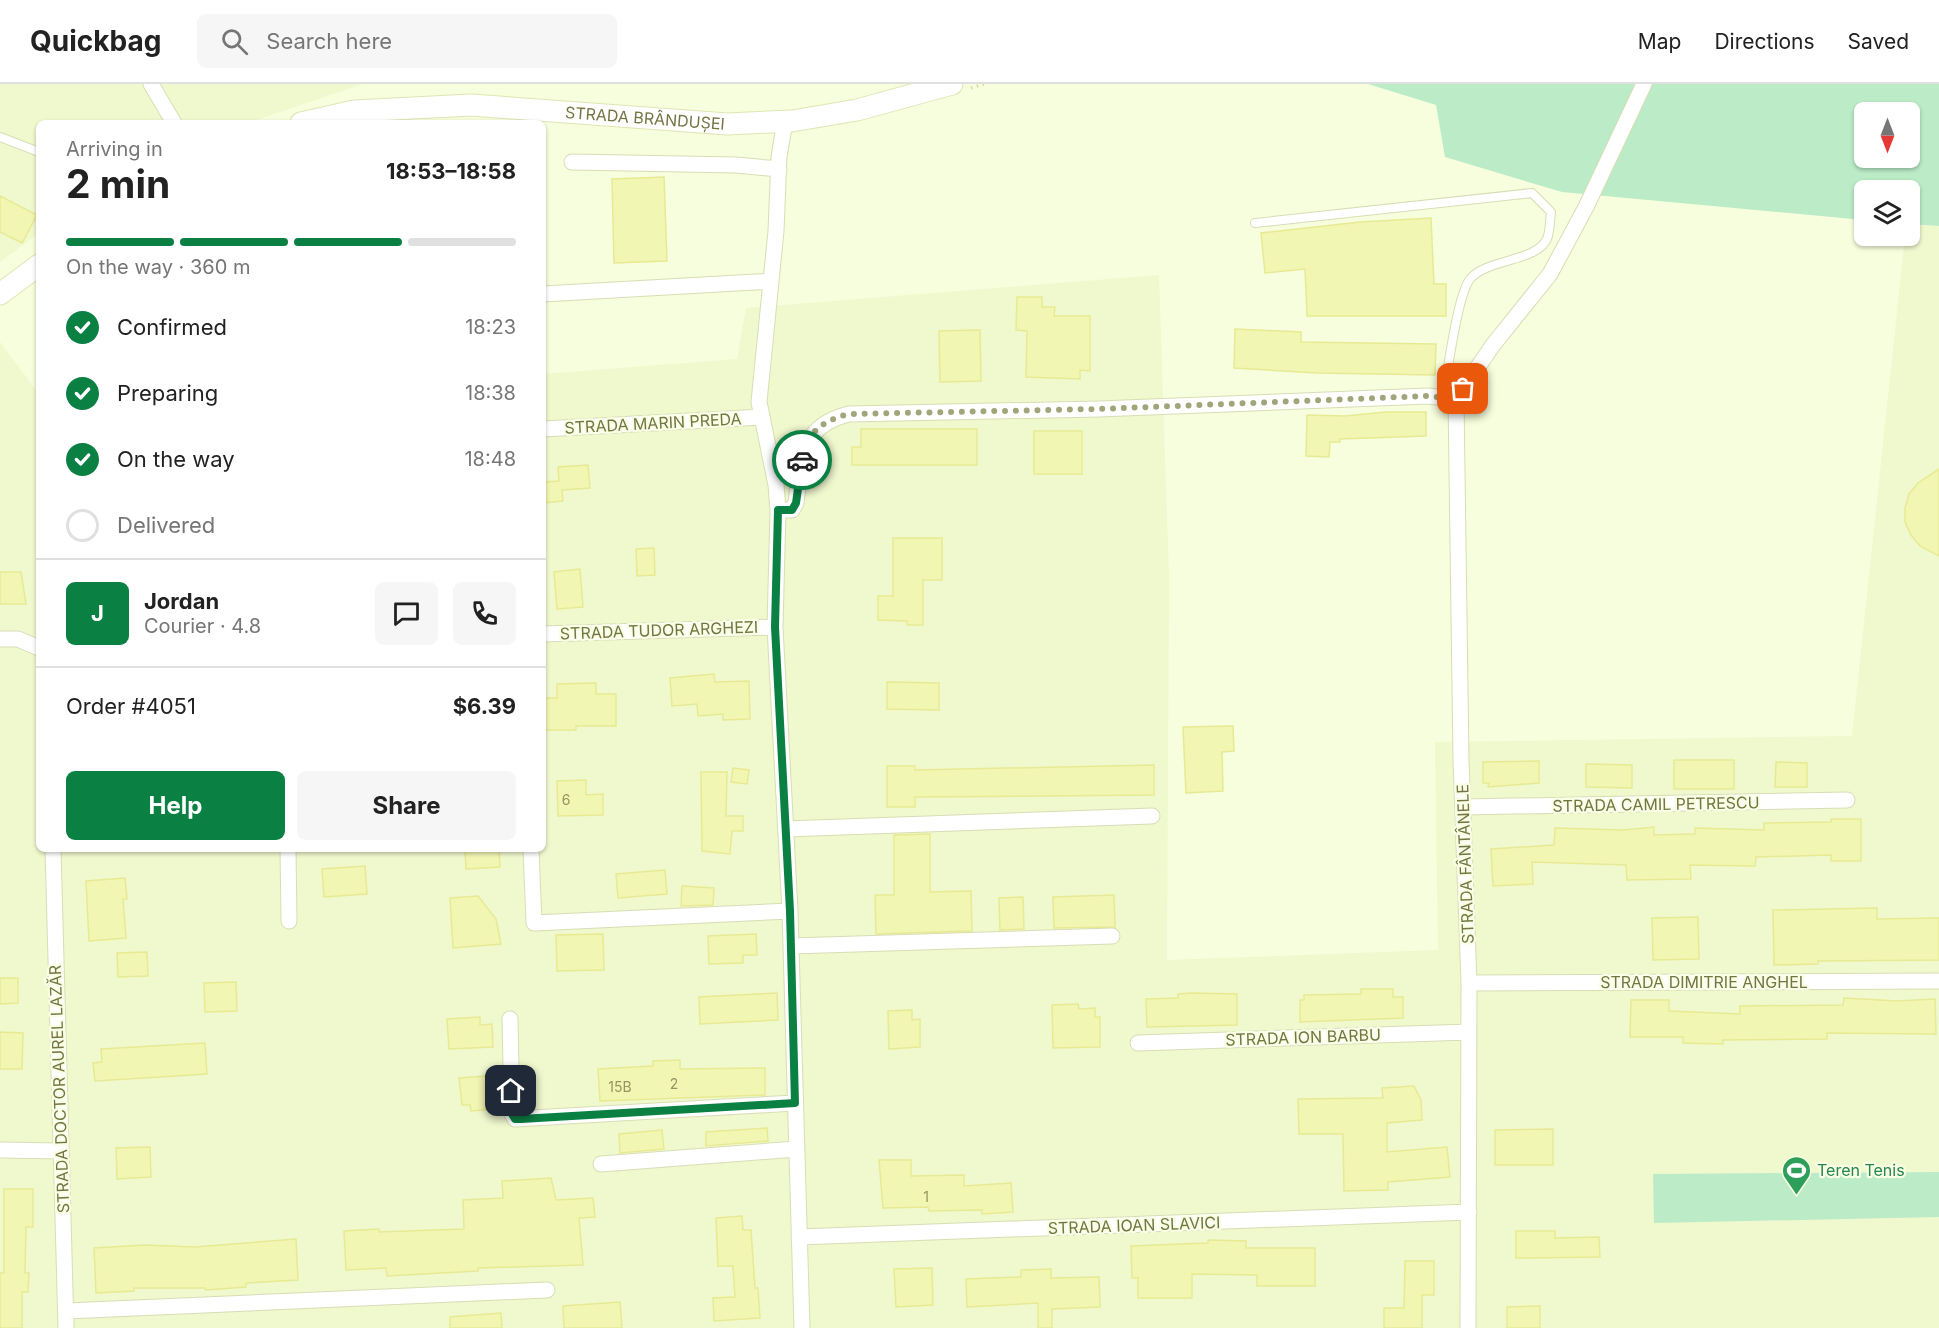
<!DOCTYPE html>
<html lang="en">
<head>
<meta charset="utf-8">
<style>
  :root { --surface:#fff; --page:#f6f6f6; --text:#222; --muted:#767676; --line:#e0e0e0; --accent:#0b8043 }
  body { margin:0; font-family:Inter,sans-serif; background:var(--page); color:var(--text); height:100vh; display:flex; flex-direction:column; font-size:22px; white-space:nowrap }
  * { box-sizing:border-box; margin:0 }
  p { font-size:20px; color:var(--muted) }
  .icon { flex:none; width:33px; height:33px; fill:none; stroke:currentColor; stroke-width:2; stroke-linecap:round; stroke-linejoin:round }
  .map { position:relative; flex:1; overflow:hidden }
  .side { position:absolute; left:36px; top:36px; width:510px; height:732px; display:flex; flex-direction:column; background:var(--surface); border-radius:9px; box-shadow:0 2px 4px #0004 }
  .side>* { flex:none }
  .needle { width:39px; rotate:180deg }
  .controls { position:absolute; left:1854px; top:18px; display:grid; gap:12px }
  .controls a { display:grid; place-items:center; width:66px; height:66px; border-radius:9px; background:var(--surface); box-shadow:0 2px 4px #0004; font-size:30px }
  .pin { position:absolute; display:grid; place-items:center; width:51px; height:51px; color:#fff; margin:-26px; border-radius:12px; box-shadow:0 3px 9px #0006 }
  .courier { position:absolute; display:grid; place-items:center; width:60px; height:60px; margin:-30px; border:4px solid #0b8043; border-radius:50%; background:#fff; color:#222; box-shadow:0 2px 8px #0007 }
  .head em { font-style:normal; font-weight:700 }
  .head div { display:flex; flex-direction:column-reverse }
  .head { display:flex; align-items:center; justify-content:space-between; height:102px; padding:0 30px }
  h1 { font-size:39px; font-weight:700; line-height:45px }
  .bar { display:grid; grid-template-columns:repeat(4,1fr); gap:9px 6px; align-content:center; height:72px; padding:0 30px }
  .bar i { height:8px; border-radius:4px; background:var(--line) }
  .bar .active { background:var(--accent) }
  .bar p { grid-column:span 4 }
  .line { display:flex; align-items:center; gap:15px; padding:0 30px; border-top:2px solid var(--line) }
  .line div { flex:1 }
  .round { display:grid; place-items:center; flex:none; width:63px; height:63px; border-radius:9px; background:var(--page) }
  ol { padding:0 30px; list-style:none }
  li { display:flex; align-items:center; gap:18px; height:66px }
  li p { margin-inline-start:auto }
  li .icon { padding:6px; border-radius:50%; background:var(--accent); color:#fff; stroke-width:4 }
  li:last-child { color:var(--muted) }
  li i { width:33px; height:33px; border:3px solid var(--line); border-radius:50% }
  .action { display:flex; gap:12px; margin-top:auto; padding:12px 30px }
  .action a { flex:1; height:69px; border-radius:9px; background:var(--accent); color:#fff; font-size:24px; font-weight:700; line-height:69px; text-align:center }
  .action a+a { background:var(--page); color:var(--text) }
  header { display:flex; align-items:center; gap:36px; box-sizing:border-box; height:84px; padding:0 30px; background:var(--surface); border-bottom:2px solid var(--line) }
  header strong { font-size:28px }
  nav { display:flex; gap:33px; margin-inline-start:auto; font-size:21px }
  .search { width:420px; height:54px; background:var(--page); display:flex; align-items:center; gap:15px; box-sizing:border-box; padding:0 21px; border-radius:9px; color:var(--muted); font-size:22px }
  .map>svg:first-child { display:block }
</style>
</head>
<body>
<header>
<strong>Quickbag</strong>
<div class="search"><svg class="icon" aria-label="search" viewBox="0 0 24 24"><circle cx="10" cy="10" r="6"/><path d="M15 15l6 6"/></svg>Search here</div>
<nav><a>Map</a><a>Directions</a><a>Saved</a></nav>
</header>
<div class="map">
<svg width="1939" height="1244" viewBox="0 0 1939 1244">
  <rect width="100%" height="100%" fill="#f6fedd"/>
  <path fill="#f0f8ce" d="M0,0h363l-116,39h-208v110l-39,29z
    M1910,140l29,2v1102h-1939v-986l39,52v455h504v-475l194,-15 9,-51 413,-33 10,302 -2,383 271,-10 -3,-208 417,-6 53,-500h5z"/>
  <path fill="#bbecc7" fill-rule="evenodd" d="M1368,0h571v142l-29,-2v-34h-46v30l-302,-28 -117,-35 -9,-52zM1864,28h46v46h-46z
    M1939,1088v45l-285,6 -1,-49z"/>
  <path fill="#f2f6b3" stroke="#e7ea92" stroke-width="1.5" d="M664,93l3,84 -53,2 -2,-84z
    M0,112l37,19 -15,28 -22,-11z
    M1431,134l3,66h12v32h-139l-2,-47 -40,4 -4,-40 99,-11z
    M1017,213h25v10h13l-1,9h36v55l-10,-1v9l-54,-2 1,-46 -11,-1z
    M1235,245l66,3v10l135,2 -1,31 -118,-2 -83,-5z
    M980,246l1,51 -41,1 -1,-51z
    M1386,328h40v24l-86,3v3h-10l-1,15 -23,-1 1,-41 38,1z
    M861,345h116v36h-125v-18h9z
    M1034,347h48v43h-48z
    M588,381l2,23 -28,2 1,11 -20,2v-21l16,-1 -1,-14z
    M1939,385v87l-19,-10 -9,-11 -6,-13v-14l4,-14 9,-11z
    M893,454h49v42h-19v45h-16v-4l-29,-1v-24h15z
    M654,464l1,27 -18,1 -1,-27z
    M580,485l3,38 -26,2 -3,-37z
    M0,488h21l5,32h-26z
    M714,590l1,8 34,-1 1,38 -27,1v-6l-25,2 -1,-12 -25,2 -2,-28z
    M887,598l52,1v27l-52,-1z
    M596,599v11h20v32h-40v4h-33v-32h14v-14z
    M1233,642l1,25 -12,1 1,39 -37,2 -3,-66z
    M1674,676h60v29h-60z
    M1539,677v22l-51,4 1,-4h-6v-21z
    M1776,678l31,1v24h-32z
    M1586,680l46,1v23l-46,-1z
    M1154,681v30l-239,2v10h-28v-41h28v4z
    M733,684l16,2 -2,14 -16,-2z
    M701,688h26l-1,44h17v15h-11l-2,23 -28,-3z
    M586,696v15l17,-1v21l-45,1 -1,-35z
    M1831,735h30v42h-30v-6l-75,2 -1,9 -65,-1 1,14 -64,1 -1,-15 -94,-3 1,22 -40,2 -2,-37 63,-4 1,-17 69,2 30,-3v8l41,-1v-6l69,2v-7l67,-1z
    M930,750v58l41,-1 1,40 -96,3 -1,-39h19v-60z
    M465,765h34l1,18 -34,2z
    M365,782l2,28 -43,3 -2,-28z
    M665,786l2,24 -49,4 -2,-24z
    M125,794l2,21h-4l3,39 -37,3 -3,-60z
    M682,802l32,2 -1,17 -32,1z
    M1114,811l1,32 -61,1 -1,-31z
    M478,812l18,23 5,25 -48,4 -3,-50z
    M1023,813l1,32 -24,1 -1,-32z
    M1877,824v11l62,-1v42l-121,1v3l-44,1 -1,-55z
    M1698,833l1,42 -46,1 -1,-42z
    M603,850l1,36 -47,1 -1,-36z
    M756,850l1,21h-14v8l-34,1 -1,-28z
    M147,868l1,24 -30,1 -1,-24z
    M0,894h18v25l-18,1z
    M236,898l1,29 -32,1 -1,-29z
    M1361,905h32v8h10v21l-103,4v-22h4v-5l57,-1z
    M777,909l1,27 -78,4 -1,-27z
    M1191,909l46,1v31l-90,2 -1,-28 32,-1v-4z
    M1844,914l53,3 38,-2 1,35 -109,-1v6l-104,1v4l-40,-1v-6h-53l1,-37h38v11l71,3v-8l103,-1z
    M1078,920l1,5 16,-1v9h5v30l-47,1 -1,-43z
    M912,926v10l8,-1v28l-31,2 -1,-38z
    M480,933v8l12,-1 1,23 -44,2 -2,-30z
    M0,948l23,1 -1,36h-22z
    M205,959l2,31 -112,7 -2,-18 9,-1 -1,-13z
    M680,976v9l85,-1v27l-165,6 -2,-32 55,-3v-5z
    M487,992l1,16h5l1,17 -23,2 -1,-6h-8l-3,-27z
    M1414,1002l7,14 1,20 -35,3v29l60,-5 3,30 -62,5v8l-44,1 -1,-57h-44l-1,-35 85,-1 -1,-10z
    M767,1044l1,13 -62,5v-14z
    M1553,1045v36h-58v-35z
    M662,1046l2,19 -44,4 -1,-19z
    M150,1063l1,30 -34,2 -1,-31z
    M879,1076h32v16l53,-1v11l47,-3 2,29 -31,2v-4l-53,1 -1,-4 -45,1z
    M551,1094l5,22 37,-2 2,19 -16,1 4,47 -105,3v3l-91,5 -1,-8 -40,2 -2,-39 35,-2v3l85,-3 -1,-29 40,-2 -1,-17z
    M4,1105h29v38h-7l-1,46h4l-1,19h-6v36h-22v-55h4z
    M742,1132l1,14h8l4,58h3l2,30 -46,3 -1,-23 22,-1 -2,-31h-15l-2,-48z
    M1516,1147h39v7l44,-1 1,20 -84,1z
    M296,1155l2,41 -52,3v4l-40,3 -1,-2h-71v3l-38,2 -2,-45 50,-3 51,2z
    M1208,1156l38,1v7h69v38h-58v-11l-65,-1v24h-54v-20h-6l-1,-32 77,-3z
    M1405,1177h29v34h-12v33h-38v-20h20z
    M932,1184l1,37 -37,2 -2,-38z
    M1051,1185v9l48,-1 1,30 -48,2v19h-14v-25l-71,4 -1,-28 55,-2v-7z
    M620,1218l2,26h-58l-1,-22z
    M1540,1222v22h-33v-21z
    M501,1229l1,15h-52v-11z"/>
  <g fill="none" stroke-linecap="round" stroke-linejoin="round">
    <defs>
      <path id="lane" d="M0,53l39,15
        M1255,139l277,-30 19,19c-1,7 -1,20 -4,27 -11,23 -61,20 -77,40 -13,17 -22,93 -27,117"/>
      <path id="street" d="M151,0l23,39
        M785,37l-6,36 -3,74 -17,171 17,83 2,25 -3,117 15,284 12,417
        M572,78l164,3 43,4
        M543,210l228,-13
        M1456,315l5,361 8,223 -1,345
        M1456,315l37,-54 57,-71 36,-67 58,-123
        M543,345l219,-12
        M778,426h14l4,-7c6,-43 3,-77 53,-89l250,-5 329,-13 28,3
        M543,550l232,-7
        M0,555h18l21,9
        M1464,723l383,-7
        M786,745l366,-13
        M53,765l13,479
        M288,765l1,72
        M531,765l3,74 256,-12
        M791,862l321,-10
        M1469,899l470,-2
        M510,935l2,95 3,5 280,-16
        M1138,959l331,-11
        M0,1066l61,1
        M601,1080l195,-15
        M799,1153l670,-25
        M66,1227l481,-21"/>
      <g id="secondary">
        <path id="s1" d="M301,39l53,-12 117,-6 256,19 65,-3 65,-11 95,-26"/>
        <path d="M0,210l39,-29"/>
      </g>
    </defs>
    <use href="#lane" stroke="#d9ddb4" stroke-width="10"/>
    <use href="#street" stroke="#d9ddb4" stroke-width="17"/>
    <use href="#secondary" stroke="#e0e5b3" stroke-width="23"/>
    <path stroke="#d7da96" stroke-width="3" stroke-dasharray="1.5 4.5" stroke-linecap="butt" d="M971,4l13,-4"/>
    <use href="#lane" stroke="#fff" stroke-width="8"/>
    <use href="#street" stroke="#fff" stroke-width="15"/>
    <use href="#secondary" stroke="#fff" stroke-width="21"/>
  </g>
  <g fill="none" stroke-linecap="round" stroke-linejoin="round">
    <path stroke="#a2a57a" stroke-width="6" stroke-dasharray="0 10.8" d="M802,376c3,-28 23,-40 47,-46l250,-5 329,-13 28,3 7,-10"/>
    <path stroke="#0b8043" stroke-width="8" d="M511,1007l1,23 3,5h6l274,-16 -5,-192 -15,-284 3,-117h14l4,-7 6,-43"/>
  </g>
  <defs>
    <symbol id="stadium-pin" viewBox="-11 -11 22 30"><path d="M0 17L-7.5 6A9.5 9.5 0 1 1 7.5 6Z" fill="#2e9e5b" stroke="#f8ffe5"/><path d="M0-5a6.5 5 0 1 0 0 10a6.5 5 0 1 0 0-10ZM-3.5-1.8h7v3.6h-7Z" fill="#fff"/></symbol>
  </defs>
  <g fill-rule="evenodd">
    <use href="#stadium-pin" x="1780" y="1070" width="33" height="45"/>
  </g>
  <g text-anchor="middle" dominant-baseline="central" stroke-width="4.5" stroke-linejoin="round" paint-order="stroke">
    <g font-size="14" fill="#949560">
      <text x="566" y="715">6</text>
      <text x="674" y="999">2</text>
      <text x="620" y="1002">15B</text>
      <text x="926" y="1112">1</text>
    </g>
    <g font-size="16" fill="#757544" stroke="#f8ffe5">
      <text stroke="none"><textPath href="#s1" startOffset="346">STRADA BRÂNDUȘEI</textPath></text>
      <text transform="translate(653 339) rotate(-3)">STRADA MARIN PREDA</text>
      <text transform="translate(659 546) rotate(-2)">STRADA TUDOR ARGHEZI</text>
      <text transform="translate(1656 720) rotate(-1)">STRADA CAMIL PETRESCU</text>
      <text transform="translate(1465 780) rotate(-92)">STRADA FÂNTÂNELE</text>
      <text x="1704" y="898">STRADA DIMITRIE ANGHEL</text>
      <text transform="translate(1303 953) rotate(-2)">STRADA ION BARBU</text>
      <text transform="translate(59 1005) rotate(-92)">STRADA DOCTOR AUREL LAZĂR</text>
      <text transform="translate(1134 1141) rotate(-2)">STRADA IOAN SLAVICI</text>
    </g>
    <g font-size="16" fill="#27864d" stroke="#f8ffe5" text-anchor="start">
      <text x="1817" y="1086">Teren Tenis</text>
    </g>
  </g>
</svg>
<div class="controls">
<a><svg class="needle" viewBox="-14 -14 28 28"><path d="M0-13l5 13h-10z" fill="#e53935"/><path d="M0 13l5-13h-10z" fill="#767676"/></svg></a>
<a><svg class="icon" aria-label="layers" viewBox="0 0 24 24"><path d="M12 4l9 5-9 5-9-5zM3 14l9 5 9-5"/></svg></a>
</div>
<div class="pin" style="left:1463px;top:305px;background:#ea580c"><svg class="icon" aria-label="bag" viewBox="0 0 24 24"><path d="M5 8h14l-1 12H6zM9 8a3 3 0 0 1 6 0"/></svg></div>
<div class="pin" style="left:511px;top:1007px;background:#1f2937"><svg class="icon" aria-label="home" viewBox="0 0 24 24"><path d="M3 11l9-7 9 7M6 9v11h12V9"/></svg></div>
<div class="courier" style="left:802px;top:376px"><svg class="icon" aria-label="car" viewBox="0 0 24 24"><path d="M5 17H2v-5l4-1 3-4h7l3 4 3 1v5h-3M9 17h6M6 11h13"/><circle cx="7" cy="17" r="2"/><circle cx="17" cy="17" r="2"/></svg></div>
<section class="side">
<div class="head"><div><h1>2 min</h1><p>Arriving in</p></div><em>18:53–18:58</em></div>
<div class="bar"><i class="active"></i><i class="active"></i><i class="active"></i><i></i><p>On the way · 360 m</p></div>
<ol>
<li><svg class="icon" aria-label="check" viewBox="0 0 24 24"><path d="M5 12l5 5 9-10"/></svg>Confirmed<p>18:23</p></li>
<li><svg class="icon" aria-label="check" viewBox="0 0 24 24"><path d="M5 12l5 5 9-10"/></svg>Preparing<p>18:38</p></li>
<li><svg class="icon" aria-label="check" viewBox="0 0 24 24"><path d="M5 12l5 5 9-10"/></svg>On the way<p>18:48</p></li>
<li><i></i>Delivered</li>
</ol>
<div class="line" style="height:108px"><b class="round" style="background:var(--accent);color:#fff">J</b><div><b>Jordan</b><p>Courier · 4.8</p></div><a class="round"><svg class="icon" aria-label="chat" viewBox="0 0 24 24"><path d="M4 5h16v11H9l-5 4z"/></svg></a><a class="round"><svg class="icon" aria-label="phone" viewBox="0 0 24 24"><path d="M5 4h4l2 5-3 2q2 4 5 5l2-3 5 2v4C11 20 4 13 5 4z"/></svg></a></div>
<div class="line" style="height:78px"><div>Order #4051</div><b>$6.39</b></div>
<div class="action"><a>Help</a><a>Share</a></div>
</section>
</div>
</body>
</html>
